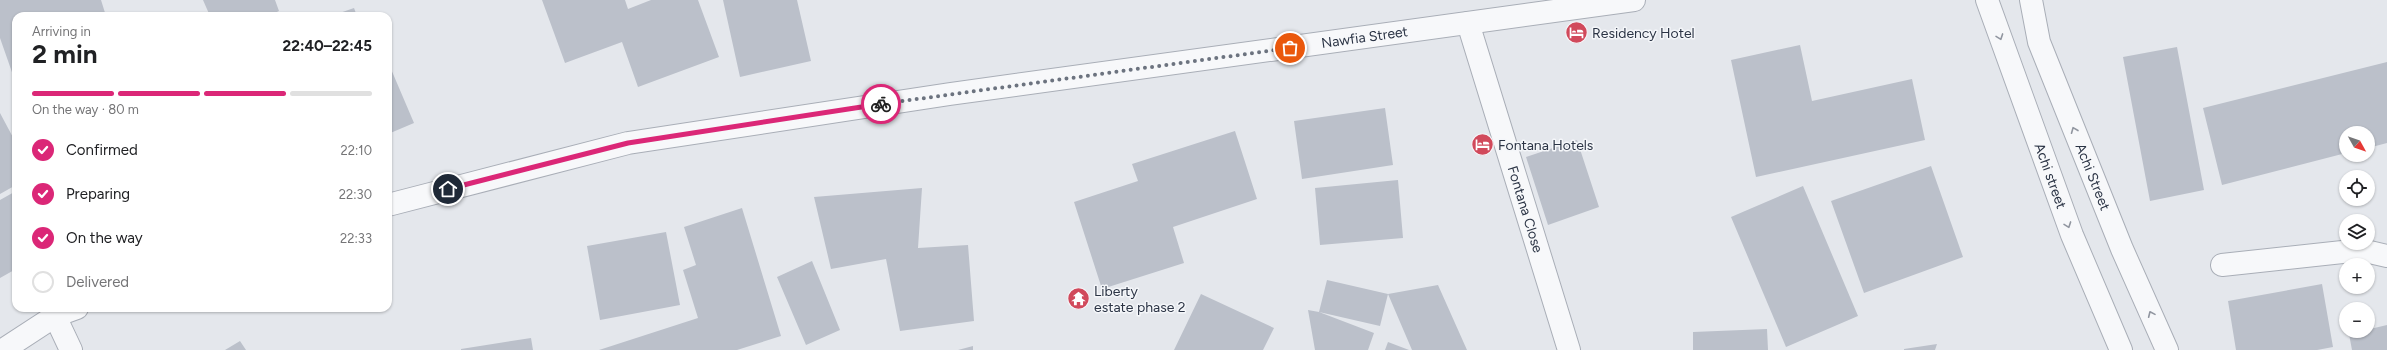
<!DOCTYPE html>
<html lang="en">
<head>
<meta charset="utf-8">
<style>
  :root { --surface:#fff; --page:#f2f2f2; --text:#202124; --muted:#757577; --line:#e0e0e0; --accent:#db2777 }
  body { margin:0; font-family:Figtree,sans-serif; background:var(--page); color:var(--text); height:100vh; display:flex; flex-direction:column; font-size:15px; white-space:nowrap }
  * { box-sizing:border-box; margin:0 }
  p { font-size:13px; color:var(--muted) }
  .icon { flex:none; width:22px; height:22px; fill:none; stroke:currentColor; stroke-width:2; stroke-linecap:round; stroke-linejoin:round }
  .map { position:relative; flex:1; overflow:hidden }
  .sheet { position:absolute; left:12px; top:12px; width:380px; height:300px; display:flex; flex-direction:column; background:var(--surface); border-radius:12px; box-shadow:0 1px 3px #0004 }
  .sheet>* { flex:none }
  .needle { width:26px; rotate:130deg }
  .tools { position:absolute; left:2339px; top:126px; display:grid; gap:8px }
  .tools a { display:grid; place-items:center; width:36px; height:36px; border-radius:50%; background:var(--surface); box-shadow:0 1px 3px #0004; font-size:20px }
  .pin { position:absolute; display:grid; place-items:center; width:34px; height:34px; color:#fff; margin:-17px; border:2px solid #fff; border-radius:50%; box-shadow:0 1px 4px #0007 }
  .courier { position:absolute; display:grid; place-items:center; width:40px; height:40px; margin:-20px; border:3px solid #db2777; border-radius:50%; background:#fff; color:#222; box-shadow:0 1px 5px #0007 }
  .overview em { font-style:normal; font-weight:700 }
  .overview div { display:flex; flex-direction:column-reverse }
  .overview { display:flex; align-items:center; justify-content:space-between; height:68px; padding:0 20px }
  h1 { font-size:26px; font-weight:700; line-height:30px }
  .bar { display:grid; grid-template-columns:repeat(4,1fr); gap:6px 4px; align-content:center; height:48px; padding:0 20px }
  .bar i { height:5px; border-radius:3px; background:var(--line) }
  .bar .current { background:var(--accent) }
  .bar p { grid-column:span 4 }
  ol { padding:0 20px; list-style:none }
  li { display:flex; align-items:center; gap:12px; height:44px }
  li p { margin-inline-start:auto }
  li .icon { padding:4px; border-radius:50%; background:var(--accent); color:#fff; stroke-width:4 }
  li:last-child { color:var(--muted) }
  li i { width:22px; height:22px; border:2px solid var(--line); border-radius:50% }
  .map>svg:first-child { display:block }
</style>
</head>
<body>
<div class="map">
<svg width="2387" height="350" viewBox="0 0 2387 350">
  <rect width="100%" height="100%" fill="#e4e7ec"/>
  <path fill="#bbc0ca" d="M0,0h101l5,16h-90v61l-2,1 -14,-40z
    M203,0h72l4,11 -11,5h-58z
    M542,0h83l3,9 23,-9h47l21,57 -81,30 -16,-45 -57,21z
    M723,0h74l14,61 -71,16z
    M354,8l3,8h-26z
    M1800,45l12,56 100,-22 13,61 -169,37 -25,-117z
    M2177,47l27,143 -54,11 -27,-144z
    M388,62l26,61 -26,11z
    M2387,62v81l-19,5v-15h-22v20l-124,32 -19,-77z
    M1385,108l8,57 -91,14 -8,-58z
    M0,113l16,30v42l-16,9z
    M1235,131l22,68 -84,28 11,36 -82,26 -28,-87 64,-21 -6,-17z
    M1577,140l22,67 -51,18 -22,-68z
    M1931,166l32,91 -99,36 -33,-92z
    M1398,180l5,58 -83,7 -5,-57z
    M1803,186l55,130 -72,31 -55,-130z
    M922,188l-4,60 50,-3 6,76 -74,10 -14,-72 -55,10 -17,-72z
    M16,191v78l-16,9v-78z
    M742,208l39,128 -44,14h-138l99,-32 -15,-48 13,-5 -12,-38z
    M666,232l14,73 -80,15 -13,-74z
    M812,261l28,69 -34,15 -29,-68z
    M1327,280l61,14 -8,32 -61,-14z
    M2322,284l11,63 -16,3h-81l-8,-49z
    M1438,285l29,65h-55l-24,-56z
    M1201,294l73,34 -11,22h-89z
    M1308,310l11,2 55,21 -6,17h-53z
    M2387,325v25h-35l-3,-16z
    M1767,329l1,21h-75v-18z
    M531,338l2,12h-72v-1z
    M240,341l6,9h-21z
    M1388,342l21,8h-24z
    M1937,344l-2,6h-31v-1z
    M973,346v4h-15z"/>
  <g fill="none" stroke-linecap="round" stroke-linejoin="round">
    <defs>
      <g id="minor">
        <path id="s1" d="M1468,23l101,327"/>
        <path id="s2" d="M388,205l240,-62 322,-49 684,-94"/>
        <path d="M2222,265l139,-15 26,6"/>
        <path d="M55,316l16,34"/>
        <path d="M3,350l52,-34 22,-8"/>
      </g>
      <g id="tertiary">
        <path id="s3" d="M1987,0l85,235 49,115"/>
        <path id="s4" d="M2031,0l8,42 83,207 45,101"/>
      </g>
    </defs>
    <use href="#minor" stroke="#a9aeb7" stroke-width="24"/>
    <use href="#tertiary" stroke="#a9aeb7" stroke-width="24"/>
    <use href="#minor" stroke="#f7f8fa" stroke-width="22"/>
    <use href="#tertiary" stroke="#f7f8fa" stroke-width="22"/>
  </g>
  <defs><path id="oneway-chevron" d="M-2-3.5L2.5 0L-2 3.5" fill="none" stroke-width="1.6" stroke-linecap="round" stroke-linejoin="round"/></defs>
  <g stroke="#9196a0">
    <use href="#oneway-chevron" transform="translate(2000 37) rotate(70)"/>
    <use href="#oneway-chevron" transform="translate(2074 130) rotate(-112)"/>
    <use href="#oneway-chevron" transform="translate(2068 225) rotate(70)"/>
    <use href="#oneway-chevron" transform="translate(2151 314) rotate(-114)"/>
  </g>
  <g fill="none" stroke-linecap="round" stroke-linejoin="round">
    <path stroke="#6c737f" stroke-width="4" stroke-dasharray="0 7.2" d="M881,104l409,-56"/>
    <path stroke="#db2777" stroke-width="5" d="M448,189l180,-46 253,-39"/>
  </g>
  <defs>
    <symbol id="hotel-disc" viewBox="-11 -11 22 22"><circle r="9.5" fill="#d1495b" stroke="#f4f6f9"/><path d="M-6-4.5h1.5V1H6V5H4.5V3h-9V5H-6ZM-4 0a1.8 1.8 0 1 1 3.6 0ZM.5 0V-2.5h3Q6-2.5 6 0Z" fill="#fff"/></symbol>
    <symbol id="temple-disc" viewBox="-11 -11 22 22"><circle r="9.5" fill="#d1495b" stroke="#f4f6f9"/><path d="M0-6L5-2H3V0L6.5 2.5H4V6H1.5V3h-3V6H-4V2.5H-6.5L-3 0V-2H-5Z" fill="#fff"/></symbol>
  </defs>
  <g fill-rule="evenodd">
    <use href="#hotel-disc" x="1564" y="20" width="25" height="25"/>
    <use href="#hotel-disc" x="1470" y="132" width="25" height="25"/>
    <use href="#temple-disc" x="1066" y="286" width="25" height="25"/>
  </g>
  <g text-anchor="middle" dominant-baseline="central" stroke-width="3" stroke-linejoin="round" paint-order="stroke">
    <g font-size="14" fill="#2b3445" stroke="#f4f6f9" text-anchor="start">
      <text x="1592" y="33">Residency Hotel</text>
      <text x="1498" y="145">Fontana Hotels</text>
      <text x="1094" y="291">Liberty<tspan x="1094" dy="16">estate phase 2</tspan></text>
    </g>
    <g font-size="14" fill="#2b3445" stroke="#f4f6f9">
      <text stroke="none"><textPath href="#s2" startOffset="992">Nawfia Street</textPath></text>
      <text stroke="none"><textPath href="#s3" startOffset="187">Achi street</textPath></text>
      <text stroke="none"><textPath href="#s4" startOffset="188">Achi Street</textPath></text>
      <text stroke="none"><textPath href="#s1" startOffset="195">Fontana Close</textPath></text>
    </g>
  </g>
</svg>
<div class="tools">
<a><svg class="needle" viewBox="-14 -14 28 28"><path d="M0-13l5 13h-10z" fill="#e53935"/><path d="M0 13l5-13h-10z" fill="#757577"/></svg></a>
<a><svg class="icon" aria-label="locate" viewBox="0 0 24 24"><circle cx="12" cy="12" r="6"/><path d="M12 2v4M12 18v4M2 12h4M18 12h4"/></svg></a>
<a><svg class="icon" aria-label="layers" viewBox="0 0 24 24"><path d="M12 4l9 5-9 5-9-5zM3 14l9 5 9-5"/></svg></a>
<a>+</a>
<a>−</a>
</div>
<div class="pin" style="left:1290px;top:48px;background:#ea580c"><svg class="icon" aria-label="bag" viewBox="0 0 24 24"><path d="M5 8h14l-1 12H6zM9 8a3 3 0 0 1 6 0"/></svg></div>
<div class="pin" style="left:448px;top:189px;background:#1f2937"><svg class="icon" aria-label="home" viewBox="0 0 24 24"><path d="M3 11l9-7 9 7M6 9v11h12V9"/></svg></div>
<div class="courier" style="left:881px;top:104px"><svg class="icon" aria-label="bike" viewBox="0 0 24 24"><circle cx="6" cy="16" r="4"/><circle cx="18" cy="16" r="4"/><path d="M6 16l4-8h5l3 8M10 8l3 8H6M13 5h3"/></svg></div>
<section class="sheet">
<div class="overview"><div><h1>2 min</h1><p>Arriving in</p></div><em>22:40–22:45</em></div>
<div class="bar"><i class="current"></i><i class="current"></i><i class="current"></i><i></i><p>On the way · 80 m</p></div>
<ol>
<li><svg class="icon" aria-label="check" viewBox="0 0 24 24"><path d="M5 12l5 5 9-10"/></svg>Confirmed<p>22:10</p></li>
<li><svg class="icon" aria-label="check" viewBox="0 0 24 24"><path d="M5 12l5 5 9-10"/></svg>Preparing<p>22:30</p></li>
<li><svg class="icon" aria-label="check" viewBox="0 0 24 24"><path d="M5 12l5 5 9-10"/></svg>On the way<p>22:33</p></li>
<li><i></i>Delivered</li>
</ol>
</section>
</div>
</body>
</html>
